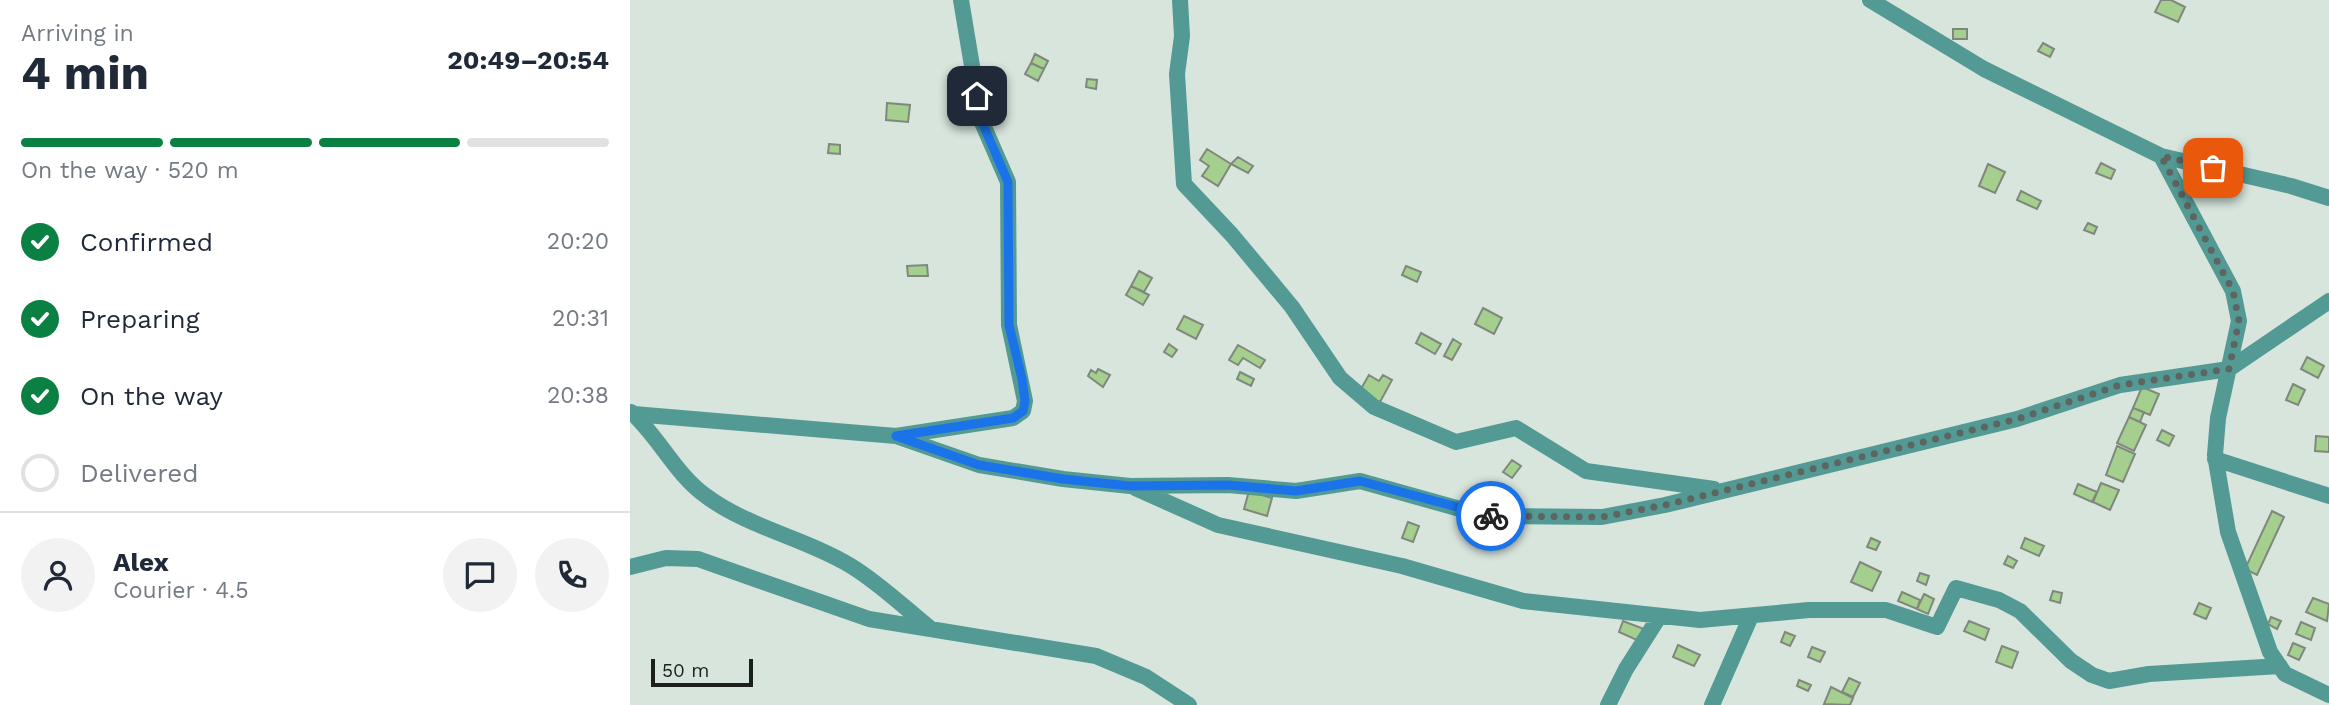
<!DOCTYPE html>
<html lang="en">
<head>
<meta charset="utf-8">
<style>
  :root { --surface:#fff; --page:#f2f2f3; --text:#1f2937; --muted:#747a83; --line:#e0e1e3; --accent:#0b8043 }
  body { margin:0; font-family:"Work Sans",sans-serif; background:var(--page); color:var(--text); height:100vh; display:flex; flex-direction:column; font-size:26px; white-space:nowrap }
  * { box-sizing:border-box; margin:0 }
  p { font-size:23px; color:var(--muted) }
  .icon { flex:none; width:38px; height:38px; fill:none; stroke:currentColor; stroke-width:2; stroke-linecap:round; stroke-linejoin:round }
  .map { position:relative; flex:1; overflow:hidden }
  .sheet { display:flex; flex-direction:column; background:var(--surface); width:630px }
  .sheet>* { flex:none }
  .scale { position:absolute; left:21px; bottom:18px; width:102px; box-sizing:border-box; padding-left:7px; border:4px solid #1b201d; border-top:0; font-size:19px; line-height:24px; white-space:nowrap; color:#1b201d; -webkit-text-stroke:5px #d7e5dd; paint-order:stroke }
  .pin { position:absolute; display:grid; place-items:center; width:60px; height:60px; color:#fff; margin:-30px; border-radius:14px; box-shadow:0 4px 10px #0006 }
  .courier { position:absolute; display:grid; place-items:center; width:70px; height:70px; margin:-35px; border:5px solid #1a73e8; border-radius:50%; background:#fff; color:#222; box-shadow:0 2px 9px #0007 }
  .headline em { font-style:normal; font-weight:700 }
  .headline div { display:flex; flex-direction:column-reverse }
  .headline { display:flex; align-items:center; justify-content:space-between; height:119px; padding:0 21px }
  h1 { font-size:46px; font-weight:700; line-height:52px }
  .bar { display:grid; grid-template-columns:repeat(4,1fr); gap:10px 7px; align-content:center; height:84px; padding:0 21px }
  .bar i { height:9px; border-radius:5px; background:var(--line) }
  .bar .current { background:var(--accent) }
  .bar p { grid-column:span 4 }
  .line { display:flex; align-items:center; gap:18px; padding:0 21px; border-top:2px solid var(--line) }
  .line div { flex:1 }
  .round { display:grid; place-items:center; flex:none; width:74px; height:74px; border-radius:37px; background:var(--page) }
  ol { padding:0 21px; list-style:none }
  li { display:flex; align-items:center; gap:21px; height:77px }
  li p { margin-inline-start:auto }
  li .icon { padding:7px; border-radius:50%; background:var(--accent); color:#fff; stroke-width:4 }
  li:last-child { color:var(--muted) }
  li i { width:38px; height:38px; border:4px solid var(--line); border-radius:50% }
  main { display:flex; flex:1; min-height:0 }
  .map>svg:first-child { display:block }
</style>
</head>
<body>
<main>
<section class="sheet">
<div class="headline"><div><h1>4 min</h1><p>Arriving in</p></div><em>20:49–20:54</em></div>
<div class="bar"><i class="current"></i><i class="current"></i><i class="current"></i><i></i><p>On the way · 520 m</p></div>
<ol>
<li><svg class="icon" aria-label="check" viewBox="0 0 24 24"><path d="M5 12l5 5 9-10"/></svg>Confirmed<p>20:20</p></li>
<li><svg class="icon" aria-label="check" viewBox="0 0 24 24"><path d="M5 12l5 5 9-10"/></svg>Preparing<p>20:31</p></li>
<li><svg class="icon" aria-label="check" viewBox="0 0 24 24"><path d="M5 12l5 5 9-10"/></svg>On the way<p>20:38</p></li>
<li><i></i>Delivered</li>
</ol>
<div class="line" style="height:126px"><a class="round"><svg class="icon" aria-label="person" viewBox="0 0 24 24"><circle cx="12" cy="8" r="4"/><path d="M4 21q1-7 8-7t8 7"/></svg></a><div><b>Alex</b><p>Courier · 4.5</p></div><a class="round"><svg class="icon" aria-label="chat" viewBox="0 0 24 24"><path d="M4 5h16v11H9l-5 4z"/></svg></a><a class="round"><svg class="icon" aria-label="phone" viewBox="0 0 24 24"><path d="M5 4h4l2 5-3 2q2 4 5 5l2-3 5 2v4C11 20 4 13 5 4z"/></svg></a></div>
</section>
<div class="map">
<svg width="1699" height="705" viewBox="0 0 1699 705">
  <rect width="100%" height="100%" fill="#d7e5dd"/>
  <path fill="#a4cf8e" stroke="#80887d" stroke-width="2" d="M1531,0h10l14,7 -7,15 -23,-10z
    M1323,29h14v10h-14z
    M1413,43l11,6 -4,8 -12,-6z
    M405,54l13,7 -4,8 -13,-6z
    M401,63l13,6 -6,12 -13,-7z
    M457,79l10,1 -1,9 -10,-2z
    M257,103l23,2 -2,17 -22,-2z
    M199,144l11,1v9l-12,-1z
    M577,149l24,15 -13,22 -16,-10 7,-10 -9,-6z
    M608,157l15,9 -5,7 -17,-9z
    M1471,163l14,7 -4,9 -15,-6z
    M1358,164l17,8 -10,21 -16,-7z
    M1391,191l20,10 -4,8 -20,-9z
    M1458,223l9,4 -3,7 -10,-4z
    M297,265l1,11h-20l-1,-10z
    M776,266l15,6 -4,10 -15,-7z
    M509,271l13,7 -8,14 -13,-6z
    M501,286l18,9 -6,10 -17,-10z
    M853,308l19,10 -8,16 -19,-10z
    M554,316l19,9 -7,14 -19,-10z
    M791,333l20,11 -6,10 -19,-11z
    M823,339l8,5 -9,16 -8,-4z
    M539,344l8,6 -5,7 -8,-5z
    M608,345l27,15 -5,8 -17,-10 -5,7 -9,-5z
    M1677,357l17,9 -6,12 -17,-9z
    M468,369l12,6 -7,12 -15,-11 3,-6 5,3z
    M610,372l14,7 -3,7 -14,-7z
    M739,375l10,6 4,-6 9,5 -12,22 -22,-8z
    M1663,384l12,6 -7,15 -12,-5z
    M1512,387l17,7 -9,21 -17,-7z
    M1503,408l11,4 -4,10 -11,-5z
    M1499,417l17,8 -12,26 -17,-8z
    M1532,430l12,6 -5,10 -12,-6z
    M1686,436l13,1v15l-14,-1z
    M1487,446l18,8 -12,28 -17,-7z
    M882,460l9,6 -9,12 -9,-6z
    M1471,483l18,7 -9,20 -17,-8z
    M1448,484l19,8 -5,10 -18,-8z
    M619,491l23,7 -5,18 -23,-7z
    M1642,511l12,6 -27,58 -12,-6z
    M778,522l11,4 -6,16 -11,-4z
    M1241,538l9,4 -4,8 -9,-3z
    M1395,538l19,8 -5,10 -18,-8z
    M1378,556l9,5 -4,7 -9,-4z
    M1230,562l21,10 -9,19 -21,-9z
    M1290,573l9,3 -3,9 -9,-4z
    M1423,591l9,2 -2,10 -10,-3z
    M1272,592l18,8 -3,9 -19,-8z
    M1294,594l10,5 -6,15 -11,-5z
    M1683,598l16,6 -2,17 -21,-9z
    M1569,603l12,5 -5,11 -12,-5z
    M1641,617l10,4 -4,8 -9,-5z
    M993,621l21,8 -5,12 -20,-9z
    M1339,621l20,8 -4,11 -21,-9z
    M1671,622l14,6 -4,12 -15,-6z
    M1155,632l10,4 -5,10 -9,-4z
    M1663,643l12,5 -6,12 -11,-5z
    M1048,645l22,10 -6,11 -21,-9z
    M1372,646l16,6 -6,16 -16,-6z
    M1182,647l13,5 -5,10 -12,-5z
    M1219,678l11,5 -7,14 -11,-5z
    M1169,680l12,5 -3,6 -11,-5z
    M1201,687l22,11 -3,7 -26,-1z"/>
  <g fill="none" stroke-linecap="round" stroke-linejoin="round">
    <path stroke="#539994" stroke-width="16" d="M550,0l2,36 -5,38 7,110 48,51 60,72 48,71 34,29 82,35 60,-14 70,43 128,18
      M1240,0l114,69 177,87 130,30 38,12
      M1531,156l72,135 6,30 -21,97 -3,37 13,77 42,120 15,22 44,21
      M1,412c28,25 44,62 75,84 43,32 99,42 145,70 28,17 54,42 80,63
      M4,414l262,22 117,-18 10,-7 2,-10 -16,-76 -1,-143 -27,-62 -20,-120
      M266,436l83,29 84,14 67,7 98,-1 68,6 64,-10 125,35 117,1 63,-12 352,-86 103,-34 109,-16 100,-68
      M1585,459l114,37
      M505,488l83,37 184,41 121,35 177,19 109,-10h77l51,17 19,-39 43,12 21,11 51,50 21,14 17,6 40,-7 131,-8
      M0,567l36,-9 32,1 171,60 227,37 50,21 43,28
      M978,705l18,-36 33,-52
      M1082,705l39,-89"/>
  </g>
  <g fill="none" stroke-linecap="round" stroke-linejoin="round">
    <path stroke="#5d6560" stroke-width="7" stroke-dasharray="0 12.6" d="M861,516l111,1 63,-12 352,-86 103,-34 109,-16 10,-48 -6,-30 -72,-135 52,12"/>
    <path stroke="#1a73e8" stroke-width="9" d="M347,96l4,24 27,62 1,143 13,54 3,22 -2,10 -10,7 -117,18 83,29 84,14 67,7 98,-1 68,6 64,-10 131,35"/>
  </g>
</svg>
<div class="scale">50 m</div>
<div class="pin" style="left:1583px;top:168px;background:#ea580c"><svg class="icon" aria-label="bag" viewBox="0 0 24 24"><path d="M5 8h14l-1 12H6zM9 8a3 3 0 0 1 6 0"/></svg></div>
<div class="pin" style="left:347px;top:96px;background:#1f2937"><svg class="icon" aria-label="home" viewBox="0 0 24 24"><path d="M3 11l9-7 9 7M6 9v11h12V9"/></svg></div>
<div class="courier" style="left:861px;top:516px"><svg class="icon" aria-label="bike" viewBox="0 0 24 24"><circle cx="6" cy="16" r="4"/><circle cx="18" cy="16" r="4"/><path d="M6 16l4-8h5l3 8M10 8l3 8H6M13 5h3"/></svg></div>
</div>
</main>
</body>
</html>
